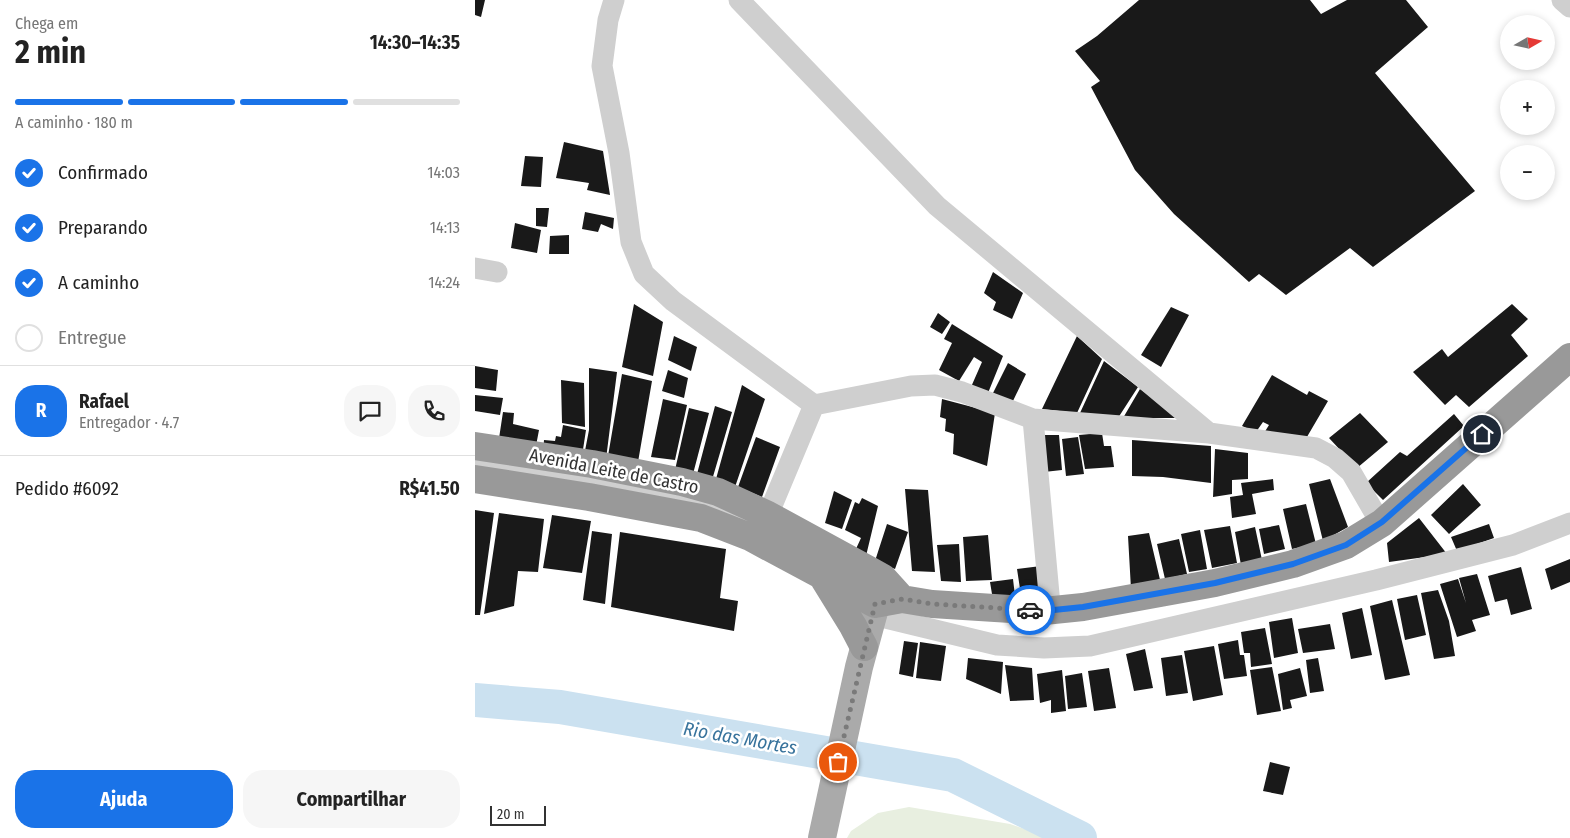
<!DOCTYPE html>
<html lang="pt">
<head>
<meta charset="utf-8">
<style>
  :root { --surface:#fff; --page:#f6f6f6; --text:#222; --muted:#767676; --line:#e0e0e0; --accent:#1a73e8 }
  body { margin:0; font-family:"Fira Sans Condensed",sans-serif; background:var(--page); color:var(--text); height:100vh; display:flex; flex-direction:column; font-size:19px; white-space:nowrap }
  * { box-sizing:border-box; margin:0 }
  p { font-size:16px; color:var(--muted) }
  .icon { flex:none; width:28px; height:28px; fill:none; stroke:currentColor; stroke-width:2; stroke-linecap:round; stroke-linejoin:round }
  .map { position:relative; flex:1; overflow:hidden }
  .drawer { display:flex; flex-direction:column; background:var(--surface); width:475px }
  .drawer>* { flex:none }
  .needle { width:32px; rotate:81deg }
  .controls { position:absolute; left:1025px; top:15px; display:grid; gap:10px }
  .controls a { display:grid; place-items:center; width:55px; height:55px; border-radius:50%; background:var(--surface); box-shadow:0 2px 8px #0003; font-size:25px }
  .scale { position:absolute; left:15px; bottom:12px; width:56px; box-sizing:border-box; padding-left:5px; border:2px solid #323232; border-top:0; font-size:14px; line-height:18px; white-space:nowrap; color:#323232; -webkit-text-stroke:4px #fff; paint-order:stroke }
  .pin { position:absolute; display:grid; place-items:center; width:42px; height:42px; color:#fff; margin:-21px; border:2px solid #fff; border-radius:50%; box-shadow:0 1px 5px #0007 }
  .courier { position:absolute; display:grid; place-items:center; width:50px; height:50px; margin:-25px; border:4px solid #1a73e8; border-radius:50%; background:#fff; color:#222; box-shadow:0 1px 6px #0007 }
  .head em { font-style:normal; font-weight:700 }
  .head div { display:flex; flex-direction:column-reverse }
  .head { display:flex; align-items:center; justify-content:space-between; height:85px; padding:0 15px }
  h1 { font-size:32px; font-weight:700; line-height:38px }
  .bar { display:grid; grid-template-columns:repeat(4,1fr); gap:8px 5px; align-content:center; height:60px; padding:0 15px }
  .bar i { height:6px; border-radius:4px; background:var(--line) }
  .bar .current { background:var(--accent) }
  .bar p { grid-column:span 4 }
  .line { display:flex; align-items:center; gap:12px; padding:0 15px; border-top:1px solid var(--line) }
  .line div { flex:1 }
  .round { display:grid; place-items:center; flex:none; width:52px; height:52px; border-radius:20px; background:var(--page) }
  ol { padding:0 15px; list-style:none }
  li { display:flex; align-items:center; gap:15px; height:55px }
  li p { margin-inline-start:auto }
  li .icon { padding:5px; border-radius:50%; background:var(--accent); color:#fff; stroke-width:4 }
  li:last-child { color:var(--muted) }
  li i { width:28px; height:28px; border:2px solid var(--line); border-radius:50% }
  .cta { display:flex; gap:10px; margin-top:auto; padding:10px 15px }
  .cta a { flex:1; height:58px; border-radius:20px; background:var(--accent); color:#fff; font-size:20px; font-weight:700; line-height:58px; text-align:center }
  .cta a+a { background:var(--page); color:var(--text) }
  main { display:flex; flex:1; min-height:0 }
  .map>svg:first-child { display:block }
</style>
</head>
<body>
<main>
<section class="drawer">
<div class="head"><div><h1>2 min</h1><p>Chega em</p></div><em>14:30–14:35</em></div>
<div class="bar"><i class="current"></i><i class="current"></i><i class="current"></i><i></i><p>A caminho · 180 m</p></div>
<ol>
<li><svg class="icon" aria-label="check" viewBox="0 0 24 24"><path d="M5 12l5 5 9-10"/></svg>Confirmado<p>14:03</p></li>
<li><svg class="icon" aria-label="check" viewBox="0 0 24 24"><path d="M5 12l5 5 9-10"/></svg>Preparando<p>14:13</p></li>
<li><svg class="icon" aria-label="check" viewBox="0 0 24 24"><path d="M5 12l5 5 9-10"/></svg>A caminho<p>14:24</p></li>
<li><i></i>Entregue</li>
</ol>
<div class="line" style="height:90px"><b class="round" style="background:var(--accent);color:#fff">R</b><div><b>Rafael</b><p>Entregador · 4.7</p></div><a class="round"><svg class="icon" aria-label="chat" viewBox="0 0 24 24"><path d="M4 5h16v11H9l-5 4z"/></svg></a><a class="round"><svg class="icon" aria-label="phone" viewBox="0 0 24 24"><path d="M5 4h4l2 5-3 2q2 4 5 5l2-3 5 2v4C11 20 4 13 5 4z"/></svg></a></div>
<div class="line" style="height:65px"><div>Pedido #6092</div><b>R$41.50</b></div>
<div class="cta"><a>Ajuda</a><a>Compartilhar</a></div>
</section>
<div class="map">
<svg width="1095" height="838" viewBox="0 0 1095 838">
  <rect width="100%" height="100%" fill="#fff"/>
  <path fill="#e8efe0" d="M434,807l101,17 40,14h-203l4,-7 27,-18z"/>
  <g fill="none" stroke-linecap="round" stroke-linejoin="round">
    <path stroke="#cbe1f0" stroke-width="34" d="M0,700l85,7 393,68 127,63"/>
  </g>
  <path fill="#191919" d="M0,0h10l-4,17 -6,-2z
    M664,0h171l11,14 26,-14h59l22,27 -53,46 100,118 -102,76 -23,-19 -64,47 -27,-21 -10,8 -75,-68 -39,-44 -44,-83 9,-6 -25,-30 22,-15z
    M89,142l39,9 7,44 -23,-5 2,-7 -33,-5z
    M50,156l18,1 -2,30 -20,-1z
    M61,208h13l-2,19 -11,-1z
    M110,212l29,6 -1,11 -12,-5 -3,8 -16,-3z
    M40,223l26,7 -4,23 -26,-5z
    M94,235v19h-20l1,-18z
    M518,272l30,21 -11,26 -19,-9 3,-8 -12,-9z
    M159,304l29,18 -10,54 -31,-9z
    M1037,304l16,15 -17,16 17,21 -59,51 -13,-12 -11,10 -32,-33 29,-23 6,8z
    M696,307l18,8 -28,52 -20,-12z
    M463,313l12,9 -8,12 -12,-7z
    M477,324l51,32 -15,37 -17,-6 11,-25 -8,-5 -15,24 -20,-11 13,-27 -8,-4z
    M199,336l23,11 -6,24 -23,-11z
    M602,336l25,23 -25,54 -35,-4z
    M629,361l34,26 -20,31 -38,-5z
    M533,363l18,11 -14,29 -19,-10z
    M0,366l23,4 -2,21 -21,-3z
    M114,368l28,4 -11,87 -22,-3 5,-26z
    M193,370l20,8 -4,20 -22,-7z
    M147,374l30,7 -14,81 -30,-6z
    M797,375l35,20 2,-4 19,10 -24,41 -40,-9 5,-8 -6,-3 -7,10 -14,-6z
    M86,380l23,3 1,44 -23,-4z
    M267,385l23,14 -30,88 -19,-8z
    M665,389l42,29h-59z
    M0,395l28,3 -3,17 -25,-4z
    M188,399l24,6 -12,55 -24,-3z
    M467,399l53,14 -8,53 -34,-12 1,-20 -9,-3 1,-12 -6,-2z
    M240,406l17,6 -20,68 -15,-6z
    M214,408l20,5 -16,61 -18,-4z
    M28,412l11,1 -1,11 26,6 -4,21 -37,-6z
    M885,413l28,29 -31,26 -28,-30z
    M979,414l10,12 -81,74 -17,-17 34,-31 7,4z
    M88,425l23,5 -4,26 -39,-3 1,-13 11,1 1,-5 5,1z
    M627,433l2,13h7l3,21 -29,2 -6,-34z
    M568,435h16l3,35 -18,2z
    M281,437l24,10 -18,50 -24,-10z
    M603,437l6,37 -18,2 -4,-37z
    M657,440l79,6v37l-48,-6 -31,-1z
    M740,449l33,4v26l-16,1v14l-19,3z
    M798,479l1,11 -22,4 4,20 -24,4 -2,-21 13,-2 -2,-12z
    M855,479l18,48 -25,14 -14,-57z
    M988,484l18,21 -32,29 -18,-19z
    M430,489l23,1 7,82 -23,-1z
    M359,491l18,9 -10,29 -17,-6z
    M387,498l16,8 -12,50 -11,-5 6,-13 -16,-8 10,-28 4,2z
    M831,504l10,40 -24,5 -9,-40z
    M0,510l19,3 -14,102h-5z
    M24,513l45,6 -6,53 -20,-1 -4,35 -30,8z
    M77,515l39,6 -9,52 -39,-5z
    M944,518l28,36 -58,8 -2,-19z
    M412,524l21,8 -13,37 -20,-8z
    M1014,524l5,14 -37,13 -6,-14z
    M804,525l6,24 -21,5 -5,-25z
    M755,526l7,37 -25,5 -8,-38z
    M780,527l7,33 -21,5 -6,-33z
    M725,530l7,39 -18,3 -8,-38z
    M117,531l20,3 -7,70 -22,-4z
    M145,532l106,17 -6,49 18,3 -4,30 -123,-24z
    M674,533l12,51 -30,5 -3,-53z
    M513,535l4,45 -26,1 -3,-44z
    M704,539l8,35 -22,5 -8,-35z
    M484,544l2,38 -20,-1 -4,-36z
    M1095,559v23l-19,8 -6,-21z
    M566,566l4,33 -23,3 -5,-33z
    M1046,567l11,42 -21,6 -4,-16 -12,3 -7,-26z
    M1002,574l13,41 -18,5 4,11 -19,6 -17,-53 18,-5 8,24 -7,-25z
    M538,579l2,17 -22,4 -3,-18z
    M963,590l11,31 6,35 -21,3 -13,-66z
    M942,595l9,40 -21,5 -8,-41z
    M917,600l18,75 -25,5 -15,-74z
    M887,608l10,47 -21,4 -9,-46z
    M817,618l6,35 -24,5 -5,-36z
    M855,624l5,25 -32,4 -5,-24z
    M790,628l7,36 -21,3 -1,-14h-6l-3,-21z
    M763,640l2,15h4l3,21 -23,3 -6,-35z
    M429,641l14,2 -5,34 -14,-3z
    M445,642l26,4 -5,35 -25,-3z
    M739,646l9,49 -30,6 -9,-50z
    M670,649l8,39 -19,3 -8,-37z
    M707,655l6,38 -22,3 -5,-38z
    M493,658l35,4 -2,32 -35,-15z
    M843,658l6,33 -14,2 -4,-33z
    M530,665l27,3 2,32 -24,1z
    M797,667l9,44 -24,4 -7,-45z
    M634,668l7,40 -22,3 -6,-40z
    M825,668l7,28 -17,4 2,8 -9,2 -5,-36z
    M587,670l4,41 -15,2v-13l-11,3 -3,-29z
    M607,673l5,34 -19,2 -3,-33z
    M795,762l20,5 -7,28 -20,-4z"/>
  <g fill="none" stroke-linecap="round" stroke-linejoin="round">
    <path stroke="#cfcfcf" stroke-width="21" d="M139,0l-6,20 -6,46 17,87 12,89 13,32 29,27 141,104 97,-19 24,-1 27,7 71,27 176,14 107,15 19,10 16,14 26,45 5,6
      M264,0l198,206 272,227
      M1087,0l8,7
      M0,268l22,4
      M558,419l17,186 -6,4v2
      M0,465l237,36 57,34
      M293,515l46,-110
      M398,615l124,30 47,3 46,-2 286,-66 137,-35 57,-22"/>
    <path stroke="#aaa" stroke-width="28" d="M347,838l37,-171 23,-85"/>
    <path stroke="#999" stroke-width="28" d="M0,446l117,18 90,18 36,10 50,23 101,55 14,8 19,21
      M0,479l114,18 112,21 49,19 125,67 27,-5 30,5 95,6 17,1 39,-4 132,-24 78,-19 53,-19 36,-22 188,-166
      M349,579l29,47 11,21"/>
  </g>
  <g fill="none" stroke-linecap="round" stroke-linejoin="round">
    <path stroke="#7a7a7a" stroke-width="5" stroke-dasharray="0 9" d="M363,762l37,-158 27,-5 30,5 98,6"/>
    <path stroke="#1a73e8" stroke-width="6" d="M555,610l14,1 39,-4 132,-24 78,-19 53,-19 36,-23 100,-88"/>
  </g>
  <g text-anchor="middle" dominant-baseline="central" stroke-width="5" stroke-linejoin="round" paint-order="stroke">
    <g font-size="18" fill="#323232" stroke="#fff">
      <text transform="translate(139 471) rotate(11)">Avenida Leite de Castro</text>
    </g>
    <g font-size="19" font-style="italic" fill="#38739c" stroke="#fff">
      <text transform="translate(265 738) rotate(10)">Rio das Mortes</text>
    </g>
  </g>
</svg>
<div class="controls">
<a><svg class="needle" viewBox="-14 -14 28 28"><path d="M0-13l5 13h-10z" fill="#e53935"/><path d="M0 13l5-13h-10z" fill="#767676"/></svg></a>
<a>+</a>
<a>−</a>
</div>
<div class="scale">20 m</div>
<div class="pin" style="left:363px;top:762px;background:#ea580c"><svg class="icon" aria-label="bag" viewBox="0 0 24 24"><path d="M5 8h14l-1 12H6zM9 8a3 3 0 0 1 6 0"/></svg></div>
<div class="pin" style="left:1007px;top:434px;background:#1f2937"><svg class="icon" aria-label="home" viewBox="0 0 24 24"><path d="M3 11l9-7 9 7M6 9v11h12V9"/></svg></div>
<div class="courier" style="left:555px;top:610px"><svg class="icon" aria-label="car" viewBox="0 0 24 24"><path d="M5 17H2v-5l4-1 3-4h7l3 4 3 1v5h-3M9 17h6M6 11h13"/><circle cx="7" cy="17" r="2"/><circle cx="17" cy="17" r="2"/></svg></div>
</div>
</main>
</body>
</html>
